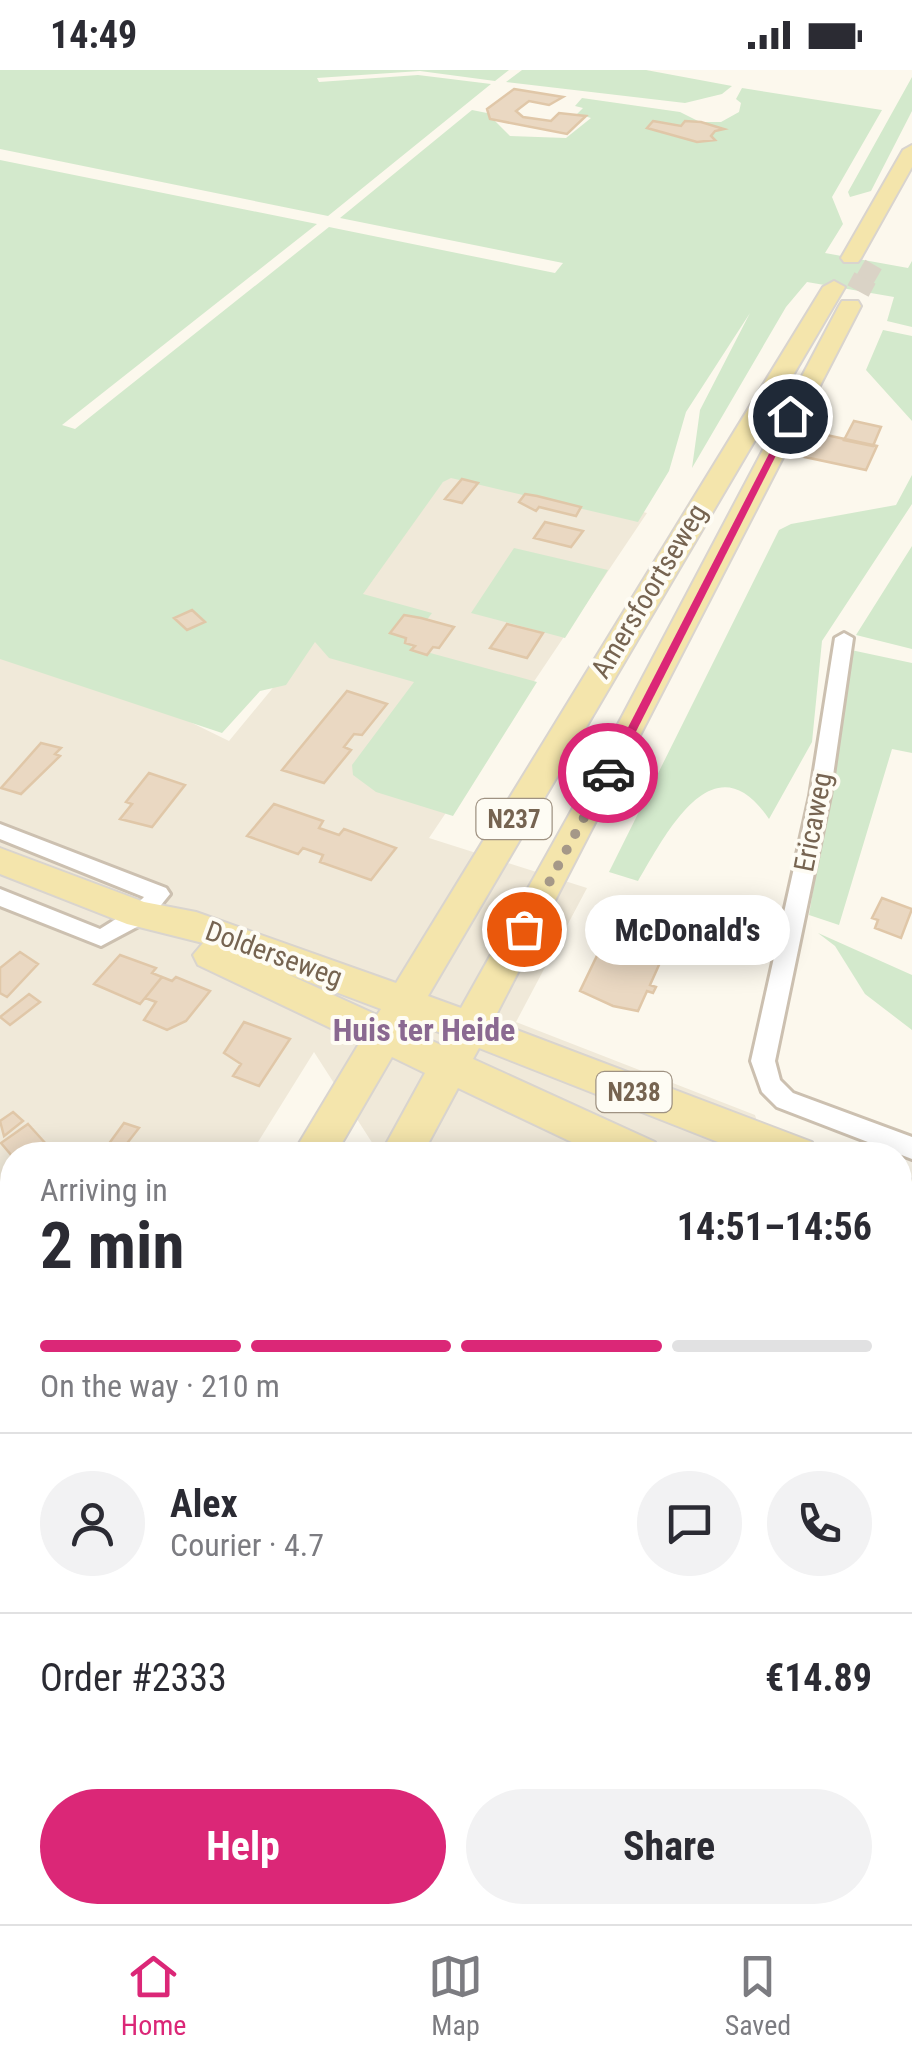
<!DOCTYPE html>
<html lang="en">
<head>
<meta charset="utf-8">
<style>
  :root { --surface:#fff; --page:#f2f2f3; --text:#2b2b33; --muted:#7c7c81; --line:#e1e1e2; --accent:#db2777 }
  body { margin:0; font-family:"Roboto Condensed",sans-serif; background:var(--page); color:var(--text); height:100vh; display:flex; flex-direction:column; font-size:38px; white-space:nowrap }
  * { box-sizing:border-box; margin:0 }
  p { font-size:32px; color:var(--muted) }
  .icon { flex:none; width:55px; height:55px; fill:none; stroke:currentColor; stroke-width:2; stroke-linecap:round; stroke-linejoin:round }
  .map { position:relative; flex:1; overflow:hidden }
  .panel { position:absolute; left:0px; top:1072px; width:912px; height:782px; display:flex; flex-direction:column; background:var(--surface); border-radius:40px 40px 0 0; box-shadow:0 5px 25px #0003 }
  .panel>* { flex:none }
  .pin { position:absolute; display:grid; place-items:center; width:85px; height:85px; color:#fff; margin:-42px; border:5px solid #fff; border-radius:50%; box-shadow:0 2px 10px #0007 }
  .courier { position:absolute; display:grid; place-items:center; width:100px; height:100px; margin:-50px; border:8px solid #db2777; border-radius:50%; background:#fff; color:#222; box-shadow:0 2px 12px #0007 }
  .bubble { position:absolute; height:70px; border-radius:35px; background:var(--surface); box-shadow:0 5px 25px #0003; font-size:32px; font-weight:700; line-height:70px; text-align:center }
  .head em { font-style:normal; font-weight:700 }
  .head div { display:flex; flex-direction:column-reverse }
  .head { display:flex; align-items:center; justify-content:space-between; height:170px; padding:0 40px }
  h1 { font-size:65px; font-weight:700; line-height:75px }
  .bar { display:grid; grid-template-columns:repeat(4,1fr); gap:15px 10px; align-content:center; height:120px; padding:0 40px }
  .bar i { height:12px; border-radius:8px; background:var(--line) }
  .bar .active { background:var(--accent) }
  .bar p { grid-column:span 4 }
  .line { display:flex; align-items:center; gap:25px; padding:0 40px; border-top:2px solid var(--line) }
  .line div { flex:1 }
  .round { display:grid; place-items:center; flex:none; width:105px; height:105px; border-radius:52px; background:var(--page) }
  .primary-button { display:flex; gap:20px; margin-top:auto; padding:20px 40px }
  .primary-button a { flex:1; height:115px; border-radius:60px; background:var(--accent); color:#fff; font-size:40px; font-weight:700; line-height:115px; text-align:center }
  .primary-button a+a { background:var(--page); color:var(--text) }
  .status { display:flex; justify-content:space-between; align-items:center; height:70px; padding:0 50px; background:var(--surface); direction:ltr }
  .status svg { height:28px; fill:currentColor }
  .menu { display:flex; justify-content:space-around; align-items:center; height:140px; border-top:2px solid var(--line); background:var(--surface); font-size:28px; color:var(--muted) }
  .menu a { display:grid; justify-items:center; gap:5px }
  .menu .active { color:var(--accent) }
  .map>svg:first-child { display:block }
</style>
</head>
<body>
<div class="status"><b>14:49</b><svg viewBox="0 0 49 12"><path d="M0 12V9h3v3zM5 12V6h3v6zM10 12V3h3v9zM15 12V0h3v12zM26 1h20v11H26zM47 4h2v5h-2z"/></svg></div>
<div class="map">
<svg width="912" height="1854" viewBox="0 0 912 1854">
  <rect width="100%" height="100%" fill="#fcf8ed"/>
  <path fill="#f0e9d9" d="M456,396l191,47 -218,325 158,50 -71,134 239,93 12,40h-387l-66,-103 -64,103h-238v379l-12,20v-925l229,112z"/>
  <path fill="#d3e9cc" d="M0,0h509l-14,11 -75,-10 -103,7 2,4 99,-7 73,9 -163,132 -328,-67z
    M522,0h124l86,16 -10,8 -37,9 -179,-21z
    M912,7v34l-41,80 -21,6 -2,-5z
    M742,18l140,22 -50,87 11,27 -18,29 83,15 4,-7v66l-25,-6 7,-24 -87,-15 -21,25 -94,161 8,-58 50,-97 -64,99 -17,59 -31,51 -187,-44 -8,4 -80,112 69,19 -23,31 3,4 125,34 -84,134 -77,-24 -23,-17 -1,-10 62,-83 -85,-24 -14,-16 -29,43 -26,6 -38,42 -222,-74v-499l317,64 -255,201 13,4 254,-202 226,46 8,-10 -223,-45 132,-108 15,3 23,23 56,2 25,-20 -14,-4 6,-6 -8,-2 7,-8 98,14 20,10h21l18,-10 2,-9 -5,-4z
    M883,260l29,6v85l-46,-51z
    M912,405v29l-90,137 -10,101 -43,77c-55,-82 -103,15 -131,62l-29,-9 170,-342 12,-6 105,-19z
    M912,476v103l-56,-14z
    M514,478l94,22 -43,68 -94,-25z
    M851,580l61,13v90l-20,-4 -53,176 -30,-10z
    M818,863l94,42v55l-47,-36 -30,-48z
    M900,1573l12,5v153l-12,20z
    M68,1843l454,-1 20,12h-479z
    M728,1843v-1l117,1 -7,11h-111z"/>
  <path fill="#ead8c2" stroke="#e0c7a8" stroke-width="2.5" d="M514,19l49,8 -14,8 -20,-4 -13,10 7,6 28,4 8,-8 27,3 -19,18 -77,-15 -3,-10z
    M653,51l28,5 4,-5 16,1 23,7 -9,2 -4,5 4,4 -18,2 -50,-14z
    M854,351l27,6 -8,19 -29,-6z
    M817,363l60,13 -11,24 -61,-13z
    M462,409l16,4 -16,20 -17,-4z
    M525,424l12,2 44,11 -5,9 -37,-9 -3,4 -17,-9z
    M545,452l38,9 -12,16 -37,-9z
    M192,540l13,12 -18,8 -13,-12z
    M404,545l17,3 33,9 -15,21 -6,-1 -6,8 -16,-5 4,-4 -10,-3 1,-5 -16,-5z
    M507,554l36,9 -16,25 -37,-10z
    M347,621l40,13 -25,31 -8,-1 -10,13 7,3 -27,33 -42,-13z
    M41,673l20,5 -6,6 5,2 -39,38 -20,-6z
    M149,703l36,12 -33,42 -32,-8 12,-15 -6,-2z
    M274,734l49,17 -4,7 20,7 5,-6 52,19 -25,32 -51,-18 3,-7 -20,-7 -5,6 -51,-18z
    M882,828l30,11 -11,29 -26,-10 3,-8 -6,-2z
    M634,846l21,7 -12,26 20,7 -13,29 6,2 -3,6 -6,-2 -9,20 -25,-5 -33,-15 26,-54 9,-11 7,3z
    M20,882l18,12 -31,33 -7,-4v-25z
    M120,885l36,13 -4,5 10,4 -22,27 -46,-20z
    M162,907l10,4 4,-4 34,14 -24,30 -19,9 -23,-10 12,-18 -11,-4z
    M29,924l11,8 -30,23 -10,-8z
    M244,952l46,17 -31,47 -26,-10 8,-12 -17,-11z
    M13,1042l10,9 -19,15 -4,-15z
    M124,1053l15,5 -18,23 -13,-6z
    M28,1054l19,21 -13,10 -22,1 -11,-13z
    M9,1124l3,28 -10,9 -2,-30z"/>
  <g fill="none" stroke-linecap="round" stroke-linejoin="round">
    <path stroke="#dad3c6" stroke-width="19" stroke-dasharray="19 9" stroke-linecap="butt" d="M864,211l11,-19"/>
    <path stroke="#dad3c6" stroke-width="24" stroke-dasharray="24 12" stroke-linecap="butt" d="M858,221l7,-13"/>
    <defs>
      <path id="minor" d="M844,563l9,5 -23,158 -55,265 5,19 13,13 119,44v22l-135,-52 -15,-15 -11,-31 59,-265 25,-158z
        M0,754l166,64 4,6 -22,27 -47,25 -101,-40v-17l100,40 32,-20 12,-12 -144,-58z"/>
      <path id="primary" d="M912,75v22l-51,91 -3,4h-14l-3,-4 62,-108z
        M834,211l11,6 -417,709 33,12 127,-227 251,-475 3,-5h16l3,5 -368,715 319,121 6,13h-67l-272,-107 -6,11 182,83 6,13h-62l-141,-67 -36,67h-42l45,-82 -33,-16 -57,98h-43l68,-113 -162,-77 -5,-10 10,-12 -76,-19 -127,-50v-26l144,54 52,10 200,71 427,-696zM285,903l96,36 -4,6zM413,952l33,13 -5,10 -33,-15z
        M900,1105l12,5v38l-12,-5z
        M900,1173l12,5v40l-12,-5z
        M12,1558v67l-12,5v-67z
        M12,1766v76l-12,5v-76z"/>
    </defs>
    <use href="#minor" stroke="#ccc0b0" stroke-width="6"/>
    <use href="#primary" stroke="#d9d4ce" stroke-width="4"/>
    <use href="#minor" fill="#fff" fill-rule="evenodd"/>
    <use href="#primary" fill="#f4e5ac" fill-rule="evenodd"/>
  </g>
  <path fill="#db2777" d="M790,343l6,3 -181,357 -12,3z"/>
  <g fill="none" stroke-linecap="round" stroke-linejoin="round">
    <path stroke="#a59888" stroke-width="10" stroke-dasharray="0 18" d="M524,859l84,-156"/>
  </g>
  <g text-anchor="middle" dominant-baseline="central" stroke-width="8" stroke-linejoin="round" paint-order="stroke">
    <g fill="#fefcf4" stroke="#9f9282" stroke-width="2.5">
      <rect x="476.5" y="729" width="75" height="40" rx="8"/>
      <rect x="596.5" y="1002" width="75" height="40" rx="8"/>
    </g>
    <g font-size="25" font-weight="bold" fill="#766451">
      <text x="514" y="749">N237</text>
      <text x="634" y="1022">N238</text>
    </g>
    <g font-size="28" fill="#766451" stroke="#fefcf4">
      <text transform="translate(649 521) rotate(-59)">Amersfoortseweg</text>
      <text transform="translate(813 752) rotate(-79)">Ericaweg</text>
      <text transform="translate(274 884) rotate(20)">Dolderseweg</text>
    </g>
    <g font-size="32" font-weight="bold" fill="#8a6991" stroke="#fefcf4">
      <text x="424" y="960">Huis ter Heide</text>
    </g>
  </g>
</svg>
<div class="pin" style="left:524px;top:859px;background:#ea580c"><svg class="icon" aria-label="bag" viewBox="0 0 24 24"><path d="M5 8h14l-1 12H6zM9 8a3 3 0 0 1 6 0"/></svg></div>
<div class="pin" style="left:790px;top:346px;background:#1f2937"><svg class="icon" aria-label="home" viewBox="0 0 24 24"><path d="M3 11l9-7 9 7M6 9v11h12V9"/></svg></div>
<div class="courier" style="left:608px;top:703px"><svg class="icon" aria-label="car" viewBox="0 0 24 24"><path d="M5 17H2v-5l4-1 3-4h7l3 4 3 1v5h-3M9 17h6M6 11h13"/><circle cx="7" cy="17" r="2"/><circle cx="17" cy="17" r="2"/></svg></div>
<div class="bubble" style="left:585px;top:825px;width:205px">McDonald's</div>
<section class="panel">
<div class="head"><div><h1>2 min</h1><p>Arriving in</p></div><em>14:51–14:56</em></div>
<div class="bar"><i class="active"></i><i class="active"></i><i class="active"></i><i></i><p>On the way · 210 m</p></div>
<div class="line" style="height:180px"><a class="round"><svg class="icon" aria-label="person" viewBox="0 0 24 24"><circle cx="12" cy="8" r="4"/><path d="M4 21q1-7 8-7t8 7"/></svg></a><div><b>Alex</b><p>Courier · 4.7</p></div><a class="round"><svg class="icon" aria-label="chat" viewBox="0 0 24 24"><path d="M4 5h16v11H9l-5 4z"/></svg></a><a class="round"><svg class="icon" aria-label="phone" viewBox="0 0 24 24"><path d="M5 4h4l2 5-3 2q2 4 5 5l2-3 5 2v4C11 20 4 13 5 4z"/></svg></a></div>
<div class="line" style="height:130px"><div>Order #2333</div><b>€14.89</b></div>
<div class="primary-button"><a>Help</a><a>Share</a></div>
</section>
</div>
<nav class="menu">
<a class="active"><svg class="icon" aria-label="home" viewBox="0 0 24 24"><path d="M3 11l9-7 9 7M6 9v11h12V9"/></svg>Home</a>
<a><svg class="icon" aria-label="map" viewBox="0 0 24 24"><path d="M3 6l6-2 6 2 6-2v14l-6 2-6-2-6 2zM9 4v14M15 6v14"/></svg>Map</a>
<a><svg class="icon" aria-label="saved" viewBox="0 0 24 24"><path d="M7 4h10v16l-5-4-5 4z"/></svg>Saved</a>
</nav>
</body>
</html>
